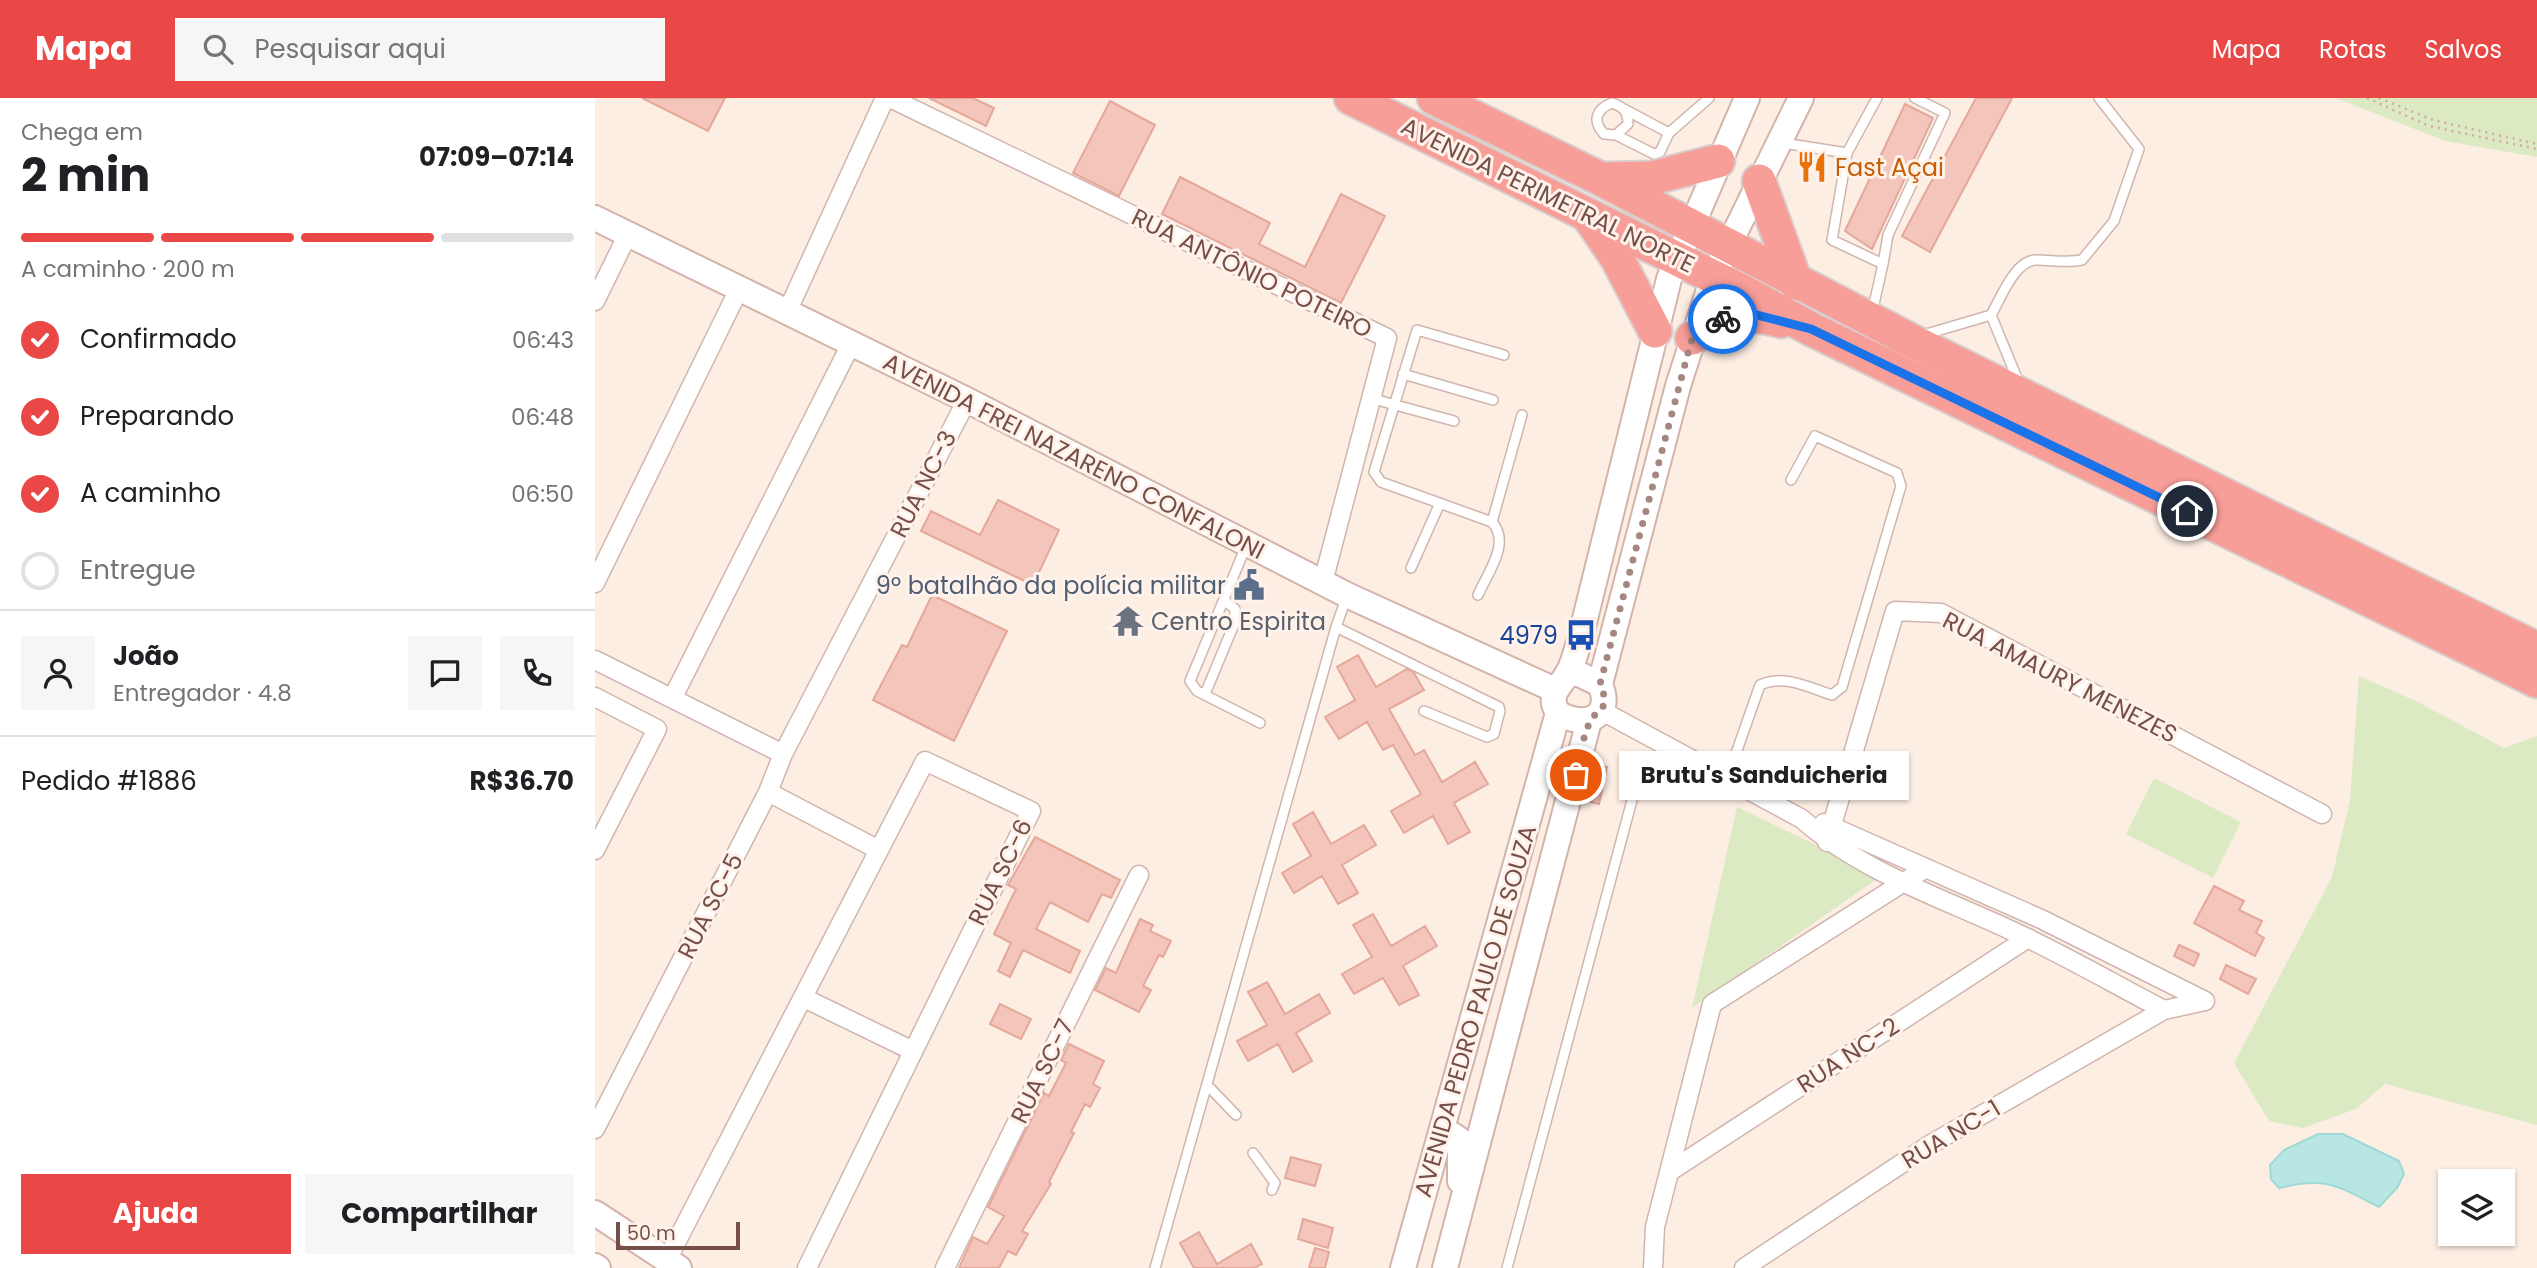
<!DOCTYPE html>
<html lang="pt">
<head>
<meta charset="utf-8">
<style>
  :root { --surface:#fff; --page:#f6f6f6; --text:#202124; --muted:#757577; --line:#e0e0e0; --accent:#e94846 }
  body { margin:0; font-family:Poppins,sans-serif; background:var(--page); color:var(--text); height:100vh; display:flex; flex-direction:column; font-size:26px; white-space:nowrap }
  * { box-sizing:border-box; margin:0 }
  p { font-size:23px; color:var(--muted) }
  .icon { flex:none; width:38px; height:38px; fill:none; stroke:currentColor; stroke-width:2; stroke-linecap:round; stroke-linejoin:round }
  .map { position:relative; flex:1; overflow:hidden }
  .side { display:flex; flex-direction:column; background:var(--surface); width:595px }
  .side>* { flex:none }
  .fabs { position:absolute; left:1843px; top:1071px; display:grid; gap:14px }
  .fabs a { display:grid; place-items:center; width:77px; height:77px; border-radius:0px; background:var(--surface); box-shadow:0 2px 5px #0004; font-size:35px }
  .scale { position:absolute; left:21px; bottom:18px; width:124px; box-sizing:border-box; padding-left:7px; border:4px solid #764f49; border-top:0; font-size:19px; line-height:24px; white-space:nowrap; color:#764f49; -webkit-text-stroke:5px #fff2ea; paint-order:stroke }
  .pin { position:absolute; display:grid; place-items:center; width:60px; height:60px; color:#fff; margin:-30px; border:4px solid #fff; border-radius:50%; box-shadow:0 2px 7px #0007 }
  .courier { position:absolute; display:grid; place-items:center; width:70px; height:70px; margin:-35px; border:5px solid #1a73e8; border-radius:50%; background:#fff; color:#222; box-shadow:0 2px 9px #0007 }
  .bubble { position:absolute; height:49px; border-radius:0px; background:var(--surface); box-shadow:0 2px 5px #0004; font-size:23px; font-weight:700; line-height:49px; text-align:center }
  .summary em { font-style:normal; font-weight:700 }
  .summary div { display:flex; flex-direction:column-reverse }
  .summary { display:flex; align-items:center; justify-content:space-between; height:119px; padding:0 21px }
  h1 { font-size:46px; font-weight:700; line-height:52px }
  .bar { display:grid; grid-template-columns:repeat(4,1fr); gap:10px 7px; align-content:center; height:84px; padding:0 21px }
  .bar i { height:9px; border-radius:5px; background:var(--line) }
  .bar .current { background:var(--accent) }
  .bar p { grid-column:span 4 }
  .line { display:flex; align-items:center; gap:18px; padding:0 21px; border-top:2px solid var(--line) }
  .line div { flex:1 }
  .round { display:grid; place-items:center; flex:none; width:74px; height:74px; border-radius:0px; background:var(--page) }
  ol { padding:0 21px; list-style:none }
  li { display:flex; align-items:center; gap:21px; height:77px }
  li p { margin-inline-start:auto }
  li .icon { padding:7px; border-radius:50%; background:var(--accent); color:#fff; stroke-width:4 }
  li:last-child { color:var(--muted) }
  li i { width:38px; height:38px; border:4px solid var(--line); border-radius:50% }
  .cta { display:flex; gap:14px; margin-top:auto; padding:14px 21px }
  .cta a { flex:1; height:80px; border-radius:0px; background:var(--accent); color:#fff; font-size:28px; font-weight:700; line-height:80px; text-align:center }
  .cta a+a { background:var(--page); color:var(--text) }
  header { display:flex; align-items:center; gap:42px; box-sizing:border-box; height:98px; padding:0 35px; background:var(--accent); color:#fff }
  header strong { font-size:33px }
  nav { display:flex; gap:38px; margin-inline-start:auto; font-size:24px }
  .search { width:490px; height:63px; background:var(--page); display:flex; align-items:center; gap:18px; box-sizing:border-box; padding:0 24px; border-radius:0px; color:var(--muted); font-size:26px }
  main { display:flex; flex:1; min-height:0 }
  .map>svg:first-child { display:block }
</style>
</head>
<body>
<header>
<strong>Mapa</strong>
<div class="search"><svg class="icon" aria-label="search" viewBox="0 0 24 24"><circle cx="10" cy="10" r="6"/><path d="M15 15l6 6"/></svg>Pesquisar aqui</div>
<nav><a>Mapa</a><a>Rotas</a><a>Salvos</a></nav>
</header>
<main>
<section class="side">
<div class="summary"><div><h1>2 min</h1><p>Chega em</p></div><em>07:09–07:14</em></div>
<div class="bar"><i class="current"></i><i class="current"></i><i class="current"></i><i></i><p>A caminho · 200 m</p></div>
<ol>
<li><svg class="icon" aria-label="check" viewBox="0 0 24 24"><path d="M5 12l5 5 9-10"/></svg>Confirmado<p>06:43</p></li>
<li><svg class="icon" aria-label="check" viewBox="0 0 24 24"><path d="M5 12l5 5 9-10"/></svg>Preparando<p>06:48</p></li>
<li><svg class="icon" aria-label="check" viewBox="0 0 24 24"><path d="M5 12l5 5 9-10"/></svg>A caminho<p>06:50</p></li>
<li><i></i>Entregue</li>
</ol>
<div class="line" style="height:126px"><a class="round"><svg class="icon" aria-label="person" viewBox="0 0 24 24"><circle cx="12" cy="8" r="4"/><path d="M4 21q1-7 8-7t8 7"/></svg></a><div><b>João</b><p>Entregador · 4.8</p></div><a class="round"><svg class="icon" aria-label="chat" viewBox="0 0 24 24"><path d="M4 5h16v11H9l-5 4z"/></svg></a><a class="round"><svg class="icon" aria-label="phone" viewBox="0 0 24 24"><path d="M5 4h4l2 5-3 2q2 4 5 5l2-3 5 2v4C11 20 4 13 5 4z"/></svg></a></div>
<div class="line" style="height:91px"><div>Pedido #1886</div><b>R$36.70</b></div>
<div class="cta"><a>Ajuda</a><a>Compartilhar</a></div>
</section>
<div class="map">
<svg width="1942" height="1170" viewBox="0 0 1942 1170">
  <rect width="100%" height="100%" fill="#fdeee4"/>
  <path fill="#dbeac2" d="M1741,0h201v59l-92,-16z
    M1764,578l57,25 88,47 33,-12v389l-152,-41 -29,25 -53,19 -34,-7 -35,-58 98,-186 18,-77z
    M1559,680l87,44 -28,56 -87,-44z
    M1142,709l144,69 -189,132z"/>
  <path fill="#b8e7e3" stroke="#9ed9d5" stroke-width="2" d="M1723,1036h25l56,27 5,13 -7,14 -18,19c-42,-21 -52,-31 -100,-19l-8,-9 -1,-14 14,-15z"/>
  <path fill="#f3c5bb" stroke="#e6a79b" stroke-width="2" d="M47,0h83l-17,33z
    M334,0h44l21,10 -8,18z
    M1381,0h36l-82,154 -28,-16z
    M515,3l45,24 -36,71 -46,-23z
    M1310,6l28,14 -61,131 -27,-18z
    M585,79l90,46 -11,21 46,23 36,-73 44,22 -44,87 -179,-89z
    M403,402l61,30 -26,55 -112,-54 10,-20 49,24z
    M337,497l75,36 -53,110 -81,-41 29,-55 5,2z
    M763,557l18,32 31,-18 7,4 10,17 -35,19 26,46 9,-5 18,32 33,-20 13,22 -34,19 16,29 -22,12 -15,-28 -29,17 -13,-22 30,-17 -28,-49 -10,5 -16,-28 -28,17 -14,-22 30,-17 -18,-33z
    M998,668l14,1 -8,37 -15,-4z
    M718,714l18,32 33,-19 12,20 -34,20 16,28 -20,11 -16,-28 -28,17 -12,-20 29,-17 -18,-32z
    M440,739l85,43 -9,18 -9,-4 -14,28 -38,-20 -14,27 44,22 -10,22 -47,-23 -13,27 -12,-6 13,-28 -17,-9 22,-45 -8,-4z
    M1619,788l30,15 -5,9 23,11 -6,12 8,5 -9,18 -61,-33z
    M778,816l18,32 34,-20 12,20 -34,20 16,29 -20,10 -16,-27 -29,16 -12,-20 30,-17 -19,-32z
    M545,821l13,6 -3,6 21,10 -8,16 -4,-2 -16,31 8,4 -12,22 -44,-22 11,-22 10,5z
    M1584,847l20,9 -5,12 -20,-10z
    M1631,867l30,14 -8,15 -28,-15z
    M672,884l18,32 34,-20 11,19 -34,20 16,28 -19,11 -15,-28 -30,17 -11,-20 30,-16 -19,-33z
    M405,906l31,15 -10,20 -31,-15z
    M474,946l35,17 -11,23 7,4 -10,19 -5,-3 -14,28 3,1 -25,49 2,2 -29,47 6,3 -12,21 -8,-4 -9,17h-40l14,-31 14,7 17,-28 -16,-9 56,-114 5,3 17,-33 -5,-3z
    M696,1059l30,8 -6,21 -30,-8z
    M708,1121l30,9 -5,20 -30,-9z
    M604,1134l18,32 34,-20 11,20 -8,4h-60l-14,-25z
    M720,1150l14,4 -4,16h-16z"/>
  <g fill="none" stroke-linecap="round" stroke-linejoin="round">
    <defs>
      <path id="lane" d="M1074,35l40,-35
        M1021,37l12,-11c0,-12 -4,-17 -16,-21 -16,6 -20,18 -8,31l12,1 38,19 6,-2 9,-19 -45,-24
        M1188,45l64,10 30,-55
        M1252,55l-15,87 51,24 -11,49
        M1288,166l5,-29 57,-122 -30,-15
        M1396,217l28,68
        M1328,237l68,-20c10,-17 24,-55 45,-55 16,0 30,3 46,0l32,-39 25,-72 -40,-51
        M909,257l-87,-25 -43,142 7,10 111,40 30,-107
        M808,276l90,26
        M775,300l84,23
        M651,448l-56,135 7,10 63,32
        M816,470l29,-65
        M883,497c10,-23 33,-52 14,-73
        M741,529l11,-31
        M610,596l30,-72v-13l-11,-9
        M1132,681l33,-94c24,-11 48,2 72,10l10,-8 59,-201 -4,-13 -82,-37 -24,44
        M614,989l27,28
        M658,1055l22,30 -3,7
        M560,1170l181,-641 163,80 1,4 -6,23 -7,3 -63,-26
        M912,1170l128,-479"/>
      <path id="street" d="M295,0l497,240 -64,244
        M0,203l33,-67
        M192,214l98,-214
        M0,485l144,-294
        M0,562l188,94 184,-354
        M0,599l62,32 -62,121
        M78,599l178,-353
        M1007,613l200,108c63,56 150,82 225,119 46,22 91,48 137,72
        M173,694l15,-38
        M1229,725l217,96 164,82
        M1232,744l68,-231 46,2 381,201
        M209,900l109,53
        M0,1031l173,-337 109,57
        M1074,1074l359,-234
        M72,1162l258,-499 106,50 -224,457
        M350,1170l194,-393
        M1058,1170l2,-41 57,-223 214,-136
        M1149,1170l187,-124 233,-134 41,-9"/>
      <path id="secondary" d="M0,120l372,182 380,195 208,95
        M972,576h12l21,10c14,34 -15,45 -42,29 -11,-18 1,-25 10,-40 6,-10 9,-26 13,-38l88,-356 78,-181
        M1005,586l78,-298 35,-109 88,-179
        M845,1037l11,-1 9,6v41
        M0,1115l84,55
        M0,1168l3,2
        M808,1170l155,-555
        M850,1170l144,-547"/>
      <path id="highway" d="M756,0l391,193 69,38 726,352
        M839,0l167,81 307,160 629,310
        M1009,81l48,-1 66,-17
        M1164,83l37,102
        M994,119l28,41 38,73
        M1097,240c35,-21 48,-28 89,-17"/>
    </defs>
    <use href="#lane" stroke="#d0b5ad" stroke-width="12"/>
    <use href="#street" stroke="#d0b5ad" stroke-width="21"/>
    <use href="#secondary" stroke="#d3b3aa" stroke-width="28"/>
    <use href="#highway" stroke="#d9cecc" stroke-width="37"/>
    <path stroke="#d7a89e" stroke-width="2.5" stroke-dasharray="2 5" stroke-linecap="butt" d="M1772,0l62,28 108,23
      M1784,0l54,22 104,24"/>
    <use href="#lane" stroke="#fff" stroke-width="9"/>
    <use href="#street" stroke="#fff" stroke-width="18"/>
    <use href="#secondary" stroke="#fff" stroke-width="24"/>
    <use href="#highway" stroke="#f89e99" stroke-width="33"/>
  </g>
  <g fill="none" stroke-linecap="round" stroke-linejoin="round">
    <path stroke="#a5877f" stroke-width="7" stroke-dasharray="0 12.6" d="M981,677c4,-16 6,-36 13,-51 8,-18 23,-12 11,-40l92,-346 31,-19"/>
    <path stroke="#1a73e8" stroke-width="9" d="M1128,221l34,-4 54,14 376,182"/>
  </g>
  <defs>
    <symbol id="restaurant-bare" viewBox="-9 -9 18 18"><path d="M-5-6h1v4h1v-4h1v4h1v-4h1v5L-1.5 .5V6h-2V.5L-5-1ZM5-6V6H3V1.5H1.5Q1.5-4 5-6Z" fill="#e8710a" stroke="#fff2ea" stroke-width="2.5" paint-order="stroke"/></symbol>
    <symbol id="civic-bare" viewBox="-9 -9 18 18"><path d="M-.6-6.5H3V-4.5H.6V-3L4-1V1h2V6H-6V1h2V-1L-.6-3ZM-1.2 2.5V6h2.4V2.5Z" fill="#5c6f8a" stroke="#fff2ea" stroke-width="2.5" paint-order="stroke"/></symbol>
    <symbol id="temple-bare" viewBox="-9 -9 18 18"><path d="M0-6L5-2H3V0L6.5 2.5H4V6H1.5V3h-3V6H-4V2.5H-6.5L-3 0V-2H-5Z" fill="#6b7280" stroke="#fff2ea" stroke-width="2.5" paint-order="stroke"/></symbol>
    <symbol id="bus-bare" viewBox="-9 -9 18 18"><path d="M-5-6H5V4H4V6H2V4H-2V6H-4V4H-5ZM-3.5-4V0h7V-4ZM-3.5 1.2v1.5H-2V1.2ZM2 1.2v1.5H3.5V1.2Z" fill="#1a4fb4" stroke="#fff2ea" stroke-width="2.5" paint-order="stroke"/></symbol>
  </defs>
  <g fill-rule="evenodd">
    <use href="#restaurant-bare" x="1195" y="47" width="44" height="44"/>
    <use href="#civic-bare" x="632" y="465" width="44" height="44"/>
    <use href="#temple-bare" x="511" y="501" width="44" height="44"/>
    <use href="#bus-bare" x="964" y="515" width="44" height="44"/>
  </g>
  <g text-anchor="middle" dominant-baseline="central" stroke-width="6" stroke-linejoin="round" paint-order="stroke">
    <g font-size="24" fill="#c56008" stroke="#fff2ea" text-anchor="start">
      <text x="1240" y="69">Fast Açai</text>
    </g>
    <g font-size="24" fill="#764f49" stroke="#fff2ea">
      <text transform="translate(953 97) rotate(26)">AVENIDA PERIMETRAL NORTE</text>
      <text transform="translate(657 175) rotate(26)">RUA ANTÔNIO POTEIRO</text>
      <text transform="translate(479 358) rotate(27)">AVENIDA FREI NAZARENO CONFALONI</text>
      <text transform="translate(328 386) rotate(-63)">RUA NC-3</text>
      <text transform="translate(1465 579) rotate(27)">RUA AMAURY MENEZES</text>
      <text transform="translate(405 774) rotate(-64)">RUA SC-6</text>
      <text transform="translate(115 808) rotate(-63)">RUA SC-5</text>
      <text transform="translate(880 913) rotate(-74)">AVENIDA PEDRO PAULO DE SOUZA</text>
      <text transform="translate(1253 957) rotate(-33)">RUA NC-2</text>
      <text transform="translate(447 973) rotate(-64)">RUA SC-7</text>
      <text transform="translate(1356 1036) rotate(-31)">RUA NC-1</text>
    </g>
    <g font-size="24" fill="#4e5e75" stroke="#fff2ea" text-anchor="end">
      <text x="631" y="487">9º batalhão da polícia militar</text>
    </g>
    <g font-size="24" fill="#5b616d" stroke="#fff2ea" text-anchor="start">
      <text x="556" y="523">Centro Espirita</text>
    </g>
    <g font-size="24" fill="#164399" stroke="#fff2ea" text-anchor="end">
      <text x="963" y="537">4979</text>
    </g>
  </g>
</svg>
<div class="fabs">
<a><svg class="icon" aria-label="layers" viewBox="0 0 24 24"><path d="M12 4l9 5-9 5-9-5zM3 14l9 5 9-5"/></svg></a>
</div>
<div class="scale">50 m</div>
<div class="pin" style="left:981px;top:677px;background:#ea580c"><svg class="icon" aria-label="bag" viewBox="0 0 24 24"><path d="M5 8h14l-1 12H6zM9 8a3 3 0 0 1 6 0"/></svg></div>
<div class="pin" style="left:1592px;top:413px;background:#1f2937"><svg class="icon" aria-label="home" viewBox="0 0 24 24"><path d="M3 11l9-7 9 7M6 9v11h12V9"/></svg></div>
<div class="courier" style="left:1128px;top:221px"><svg class="icon" aria-label="bike" viewBox="0 0 24 24"><circle cx="6" cy="16" r="4"/><circle cx="18" cy="16" r="4"/><path d="M6 16l4-8h5l3 8M10 8l3 8H6M13 5h3"/></svg></div>
<div class="bubble" style="left:1024px;top:653px;width:290px">Brutu's Sanduicheria</div>
</div>
</main>
</body>
</html>
